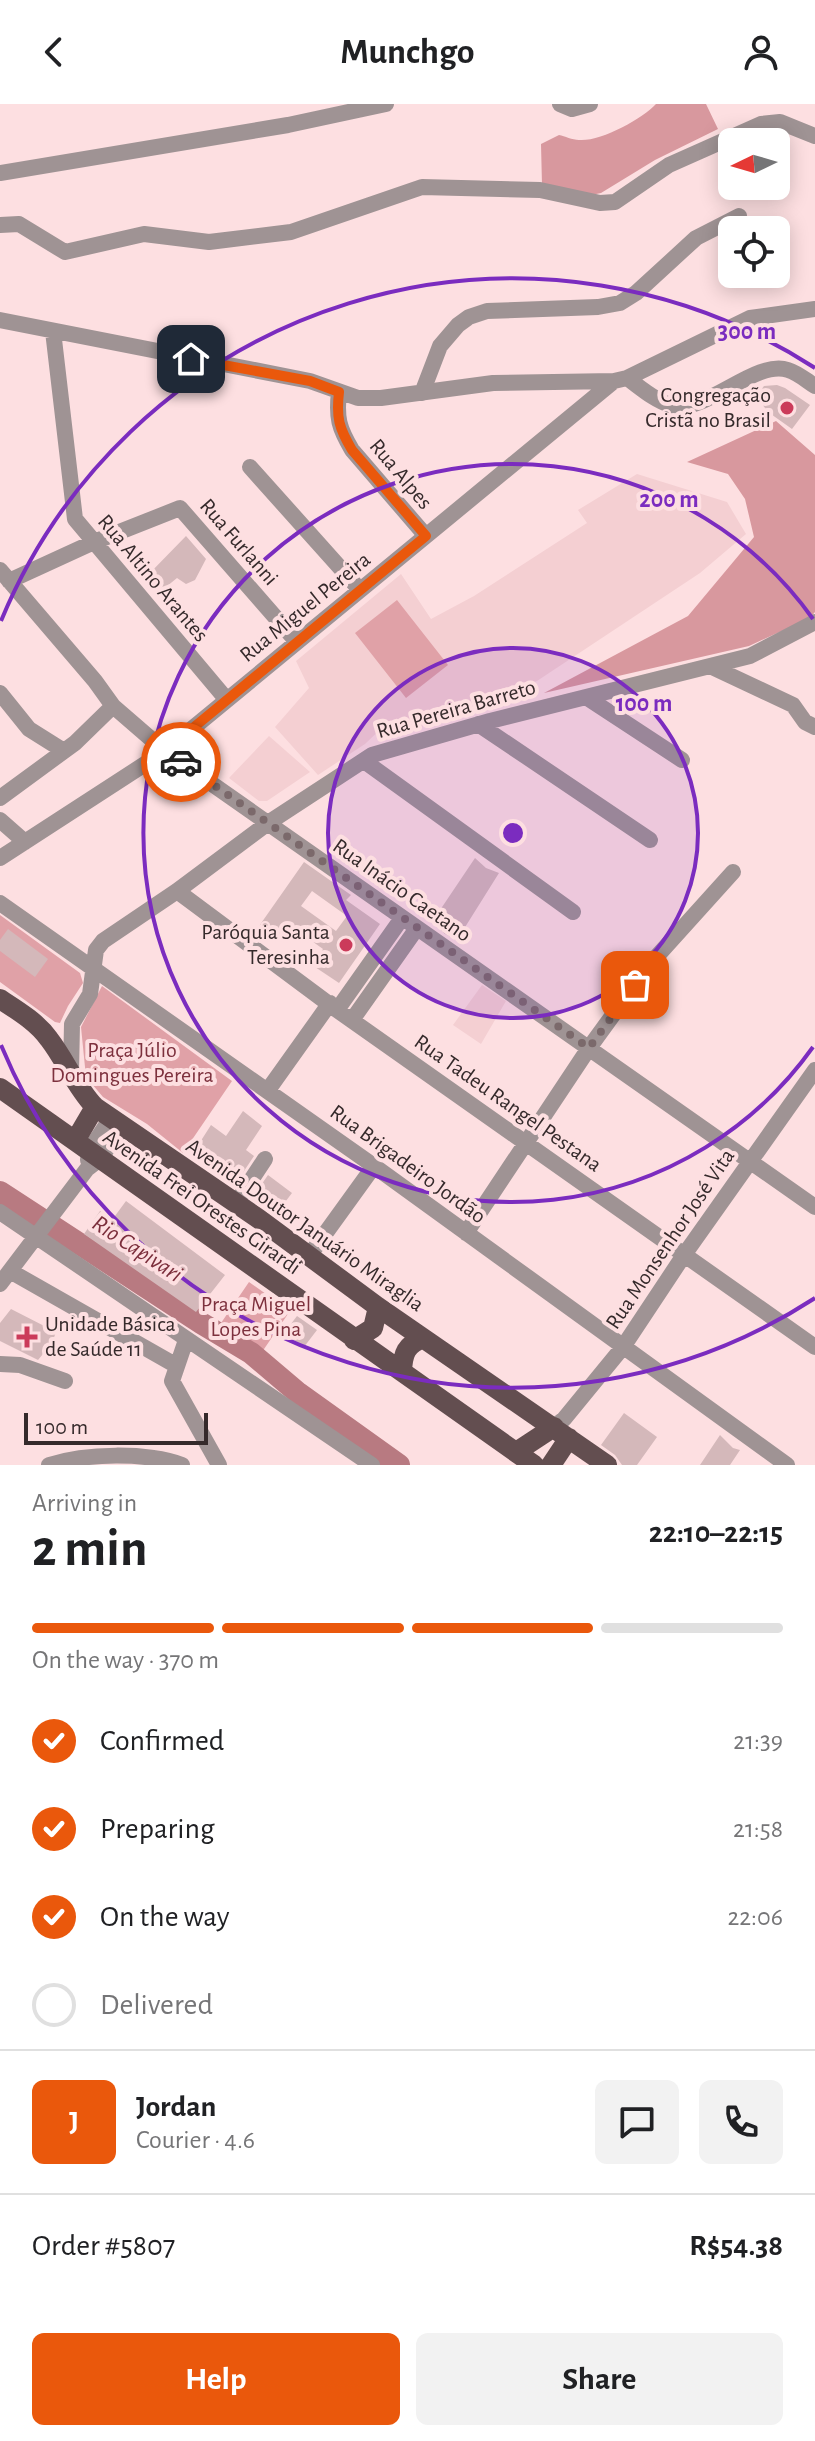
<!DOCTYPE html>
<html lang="en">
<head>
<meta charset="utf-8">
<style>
  :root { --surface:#fff; --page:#f2f2f2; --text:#202124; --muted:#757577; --line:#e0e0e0; --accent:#ea580c }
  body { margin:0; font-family:"Alegreya Sans",sans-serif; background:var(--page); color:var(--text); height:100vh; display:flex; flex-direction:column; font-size:30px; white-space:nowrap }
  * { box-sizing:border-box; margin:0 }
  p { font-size:26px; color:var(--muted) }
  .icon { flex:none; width:44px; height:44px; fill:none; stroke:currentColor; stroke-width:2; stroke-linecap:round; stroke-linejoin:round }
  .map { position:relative; height:1361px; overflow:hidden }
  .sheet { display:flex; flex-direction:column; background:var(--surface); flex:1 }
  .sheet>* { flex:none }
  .needle { width:52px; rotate:265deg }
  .tools { position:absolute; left:718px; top:24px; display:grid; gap:16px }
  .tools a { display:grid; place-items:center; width:72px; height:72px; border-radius:12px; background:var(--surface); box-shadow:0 4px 20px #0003; font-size:40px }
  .scale { position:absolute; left:24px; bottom:20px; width:184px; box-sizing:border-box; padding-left:8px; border:4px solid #352a2b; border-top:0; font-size:22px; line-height:28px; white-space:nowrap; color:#352a2b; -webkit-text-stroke:6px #fddfe1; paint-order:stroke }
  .pin { position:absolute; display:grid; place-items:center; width:68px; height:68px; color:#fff; margin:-34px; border-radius:16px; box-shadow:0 4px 12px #0006 }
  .courier { position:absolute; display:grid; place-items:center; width:80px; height:80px; margin:-40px; border:6px solid #ea580c; border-radius:50%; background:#fff; color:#222; box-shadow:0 2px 10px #0007 }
  .summary em { font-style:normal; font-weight:700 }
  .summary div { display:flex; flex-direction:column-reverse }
  .summary { display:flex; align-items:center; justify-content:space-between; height:136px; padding:0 32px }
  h1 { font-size:52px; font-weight:700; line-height:60px }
  .bar { display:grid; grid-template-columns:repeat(4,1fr); gap:12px 8px; align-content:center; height:96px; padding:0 32px }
  .bar i { height:10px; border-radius:6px; background:var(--line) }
  .bar .on { background:var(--accent) }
  .bar p { grid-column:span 4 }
  .line { display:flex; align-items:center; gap:20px; padding:0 32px; border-top:2px solid var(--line) }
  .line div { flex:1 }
  .round { display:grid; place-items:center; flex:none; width:84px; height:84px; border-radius:12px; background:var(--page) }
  ol { padding:0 32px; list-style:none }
  li { display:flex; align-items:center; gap:24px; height:88px }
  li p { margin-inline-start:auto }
  li .icon { padding:8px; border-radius:50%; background:var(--accent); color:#fff; stroke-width:4 }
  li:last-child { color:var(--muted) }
  li i { width:44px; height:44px; border:4px solid var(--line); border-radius:50% }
  .primary-button { display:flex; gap:16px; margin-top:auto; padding:16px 32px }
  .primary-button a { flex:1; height:92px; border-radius:12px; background:var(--accent); color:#fff; font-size:32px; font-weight:700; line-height:92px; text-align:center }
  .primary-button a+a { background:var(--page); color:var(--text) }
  header { display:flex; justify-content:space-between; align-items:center; height:104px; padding:0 32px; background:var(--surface); font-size:36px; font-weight:700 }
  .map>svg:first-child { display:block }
</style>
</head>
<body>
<header><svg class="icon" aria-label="back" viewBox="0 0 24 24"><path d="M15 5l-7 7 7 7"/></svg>Munchgo<svg class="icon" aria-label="person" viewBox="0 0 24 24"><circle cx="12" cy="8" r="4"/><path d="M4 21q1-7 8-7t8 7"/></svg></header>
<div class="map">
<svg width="815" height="1361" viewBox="0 0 815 1361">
  <rect width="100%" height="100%" fill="#fddfe1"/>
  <path fill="#f4cfd2" d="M637,370l90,28 19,32 -46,39 -163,108 -139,55 -12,-12 -21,20 -47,31 -43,-48 34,-39 -13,-27 105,-87 30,45 43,-23 113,-73 -9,-13z
    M269,632l41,36 -43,29h-8l-30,-23z
    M482,881l24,16 -25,43 -28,-19z"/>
  <path fill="#e0a1a7" d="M397,496l51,65 -42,33 -51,-65z
    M0,811l80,58 3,10 -15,23 -8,17 -5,-1 -55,-40z
    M102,882l130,95 -49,72 -36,-29 -44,-27 -17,-20 -5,-50z
    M249,1178l41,29 -28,41 -41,-29z"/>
  <path fill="#d8989e" d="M656,0h50l12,25 -63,31 -54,33 -19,4 -40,-12 -1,-41 18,-9c6,1 13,5 20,5 21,2 63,-21 77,-36z
    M776,317l39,34v157l-5,6 -61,28 -205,47 144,-77 66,-79 -9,-38 -17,-25 -41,-12z"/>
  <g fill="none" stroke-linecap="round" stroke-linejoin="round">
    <path stroke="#b87a81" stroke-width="22" d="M0,1088l201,131 50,30 46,39 102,73"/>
  </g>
  <path fill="#d4b8ba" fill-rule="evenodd" d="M777,281l8,3 25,17 -18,24 -24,-17 -6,-8 -3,-12 5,-6z
    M186,432l20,23 -11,21 -9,4 -9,-6 -16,13 -13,-16z
    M475,754l11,10 13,5 -42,67 -12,-6 -13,-12z
    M304,758l47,33 -5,5 34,24 -41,59 -27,-18 11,-16 -35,-25 -12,18 -19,-13zM312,787l35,25 -11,15 -35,-25z
    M8,825l40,30 -13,18 -35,-26v-11z
    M243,1007l19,15 -16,24 8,6 -16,24 -43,-30 16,-25 15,11z
    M268,1071l24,18 -16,21 -24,-16z
    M126,1097l99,74 -29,37 -112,-78 16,-23 12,9z
    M11,1205l45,23 -4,11 -14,17 -38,-19v-18z
    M297,1212l20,14 -13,17 -20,-14z
    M624,1309l33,24 -20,28h-15l-7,-10 -14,-10z
    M720,1331l13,13 7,2 -10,15h-30z"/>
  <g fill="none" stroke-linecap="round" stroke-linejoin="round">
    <path stroke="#9f9394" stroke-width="16" d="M560,0l12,5 18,-5
      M0,69l288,-48 98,-21
      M0,121l19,-1 46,28 79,-18 65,8 82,-10 131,-45 118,3 60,13 15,-1 54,-37 92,-41 19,-2 35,14
      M0,216l310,61 48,17h23l112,-15 121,-2
      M53,227l22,188 152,181
      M627,274c14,10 27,22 43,27 35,11 84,-46 118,-35 10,3 19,11 27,16
      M339,288c-3,26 0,36 13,58l74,86
      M422,289l18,-47 18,-21 11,-8 18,-6 111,-4 22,-4 16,-10 60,-55 43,-22
      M250,363l110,123
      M0,466l95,111 18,25 52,45 650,456
      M9,477l85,-39 86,-34 117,134
      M710,562l83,39 12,17 10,5
      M0,589l29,36 35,22
      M586,593l96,63
      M478,620l172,116
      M364,657l209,151
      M0,694l75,-55 38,-37
      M0,716l25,22
      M0,754l165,-107 449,-370 13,-3 123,-60 65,-9
      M177,787l160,119 478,337
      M0,799l374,263 413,299
      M337,906l65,-92
      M352,916l65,-92
      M71,968l1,-48 18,-30 6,-44 7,-9 74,-50 91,-68 104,-68 118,-34 260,-65 65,-34
      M268,986l62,-87
      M88,1056l1,-9 22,-33
      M236,1099l29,-44
      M0,1108l372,253
      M466,1129l123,-185 61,-84 83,-92
      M309,1152l65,-90
      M10,1167l167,95
      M0,1180l87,-115 13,-10 23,-33
      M186,1236l-14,41 47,84
      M0,1260l20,1 45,16
      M554,1323l10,-8 59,-72 61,-92 131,-185
      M49,1361c37,-12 97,-13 133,0"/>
    <path stroke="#634e50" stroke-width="20" d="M0,895c17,11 37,23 49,40 17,22 26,47 46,68l164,112 119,88 229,158
      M0,984l534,377
      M75,1037l20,-34
      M354,1236l19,-12 5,-21
      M402,1267c1,-18 4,-26 21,-33
      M516,1348l38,-25
      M551,1361l18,-27"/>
  </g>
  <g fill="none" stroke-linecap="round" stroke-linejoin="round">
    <path stroke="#7b696b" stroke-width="8" stroke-dasharray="0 14.4" d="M181,658l408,286 46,-63"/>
    <path stroke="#ea580c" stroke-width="10" d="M181,658l-16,-11 261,-215 -74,-86c-13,-22 -16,-32 -13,-58l-29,-11 -119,-22"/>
  </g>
  <circle cx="513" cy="729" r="185" fill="#7b2cbf" fill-opacity=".12"/>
  <g fill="none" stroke="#7b2cbf" stroke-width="4">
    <circle cx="513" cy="729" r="185"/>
    <path d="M813 943A369 369 0 1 1 813 515"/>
    <path d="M815 1194A554 554 0 0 1 1 941M1 517A554 554 0 0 1 815 264"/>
  </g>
  <g fill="#cb3b5a" stroke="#fddfe1" stroke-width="3">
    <circle cx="787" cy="304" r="8"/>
    <circle cx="346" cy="841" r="8"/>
    <path d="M23 1221h8v8h8v8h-8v8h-8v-8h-8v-8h8z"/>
  </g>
  <g text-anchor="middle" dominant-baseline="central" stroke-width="8" stroke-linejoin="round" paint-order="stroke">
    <g font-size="22" fill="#352a2b" stroke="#fddfe1" text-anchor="end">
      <text x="771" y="291">Congregação<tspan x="771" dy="25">Cristã no Brasil</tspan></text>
      <text x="330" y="828">Paróquia Santa<tspan x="330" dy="25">Teresinha</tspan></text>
      <text x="45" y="1220" text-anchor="start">Unidade Básica<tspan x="45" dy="25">de Saúde 11</tspan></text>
    </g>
    <g font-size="22" fill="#352a2b" stroke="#fddfe1">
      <text transform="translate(401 370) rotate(50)">Rua Alpes</text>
      <text transform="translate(239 438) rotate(49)">Rua Furlanni</text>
      <text transform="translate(153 474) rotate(50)">Rua Altino Arantes</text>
      <text transform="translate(305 503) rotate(-39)">Rua Miguel Pereira</text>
      <text transform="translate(456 605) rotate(-16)">Rua Pereira Barreto</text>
      <text transform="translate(402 786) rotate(35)">Rua Inácio Caetano</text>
      <text transform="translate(508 999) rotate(35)">Rua Tadeu Rangel Pestana</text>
      <text transform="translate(408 1060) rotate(36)">Rua Brigadeiro Jordão</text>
      <text transform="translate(202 1098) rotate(35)">Avenida Frei Orestes Girardi</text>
      <text transform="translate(305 1121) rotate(35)">Avenida Doutor Januário Miraglia</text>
      <text transform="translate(670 1135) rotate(-56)">Rua Monsenhor José Vita</text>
    </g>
    <g font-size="22" fill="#7d303d" stroke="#fddfe1">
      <text x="132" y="946">Praça Júlio<tspan x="132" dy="25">Domingues Pereira</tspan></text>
      <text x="256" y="1200">Praça Miguel<tspan x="256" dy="25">Lopes Pina</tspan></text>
    </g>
    <g font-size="24" font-style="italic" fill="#7b2e3b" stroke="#fddfe1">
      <text transform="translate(137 1145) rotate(33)">Rio Capivari</text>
    </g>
  </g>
  <circle cx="513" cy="729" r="12" fill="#7b2cbf" stroke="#fddfe1" stroke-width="4"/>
  <g font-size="24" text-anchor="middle" font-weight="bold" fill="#7b2cbf" stroke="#fddfe1" stroke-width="8" stroke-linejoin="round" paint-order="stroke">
    <text x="747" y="235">300 m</text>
    <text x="669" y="403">200 m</text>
    <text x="644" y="607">100 m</text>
  </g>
</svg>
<div class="tools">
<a><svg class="needle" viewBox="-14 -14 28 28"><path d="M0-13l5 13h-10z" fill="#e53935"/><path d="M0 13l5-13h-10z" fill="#757577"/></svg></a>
<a><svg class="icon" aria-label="locate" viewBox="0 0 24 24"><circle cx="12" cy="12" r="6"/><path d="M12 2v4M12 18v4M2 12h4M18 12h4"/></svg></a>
</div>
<div class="scale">100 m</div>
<div class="pin" style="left:635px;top:881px;background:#ea580c"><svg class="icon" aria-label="bag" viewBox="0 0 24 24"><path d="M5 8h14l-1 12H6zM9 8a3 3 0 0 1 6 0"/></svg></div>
<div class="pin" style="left:191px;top:255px;background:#1f2937"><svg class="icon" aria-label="home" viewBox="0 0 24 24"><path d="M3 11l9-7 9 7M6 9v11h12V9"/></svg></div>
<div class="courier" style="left:181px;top:658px"><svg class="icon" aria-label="car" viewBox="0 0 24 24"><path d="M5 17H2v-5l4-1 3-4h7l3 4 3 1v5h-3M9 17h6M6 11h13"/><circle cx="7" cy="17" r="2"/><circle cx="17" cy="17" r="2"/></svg></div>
</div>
<section class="sheet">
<div class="summary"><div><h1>2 min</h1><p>Arriving in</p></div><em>22:10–22:15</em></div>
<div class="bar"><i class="on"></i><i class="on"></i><i class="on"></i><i></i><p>On the way · 370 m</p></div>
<ol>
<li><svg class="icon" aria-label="check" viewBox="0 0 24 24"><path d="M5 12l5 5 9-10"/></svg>Confirmed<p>21:39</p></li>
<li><svg class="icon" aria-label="check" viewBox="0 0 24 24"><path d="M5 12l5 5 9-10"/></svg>Preparing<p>21:58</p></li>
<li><svg class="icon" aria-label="check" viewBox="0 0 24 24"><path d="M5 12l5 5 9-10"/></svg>On the way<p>22:06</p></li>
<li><i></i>Delivered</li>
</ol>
<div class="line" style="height:144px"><b class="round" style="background:var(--accent);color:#fff">J</b><div><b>Jordan</b><p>Courier · 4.6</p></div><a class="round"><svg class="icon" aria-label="chat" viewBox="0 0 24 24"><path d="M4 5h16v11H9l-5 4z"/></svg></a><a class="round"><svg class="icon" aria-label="phone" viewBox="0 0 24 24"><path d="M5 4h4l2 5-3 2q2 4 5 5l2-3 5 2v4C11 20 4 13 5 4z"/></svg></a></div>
<div class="line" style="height:104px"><div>Order #5807</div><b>R$54.38</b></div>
<div class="primary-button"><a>Help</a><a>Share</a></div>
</section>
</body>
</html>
